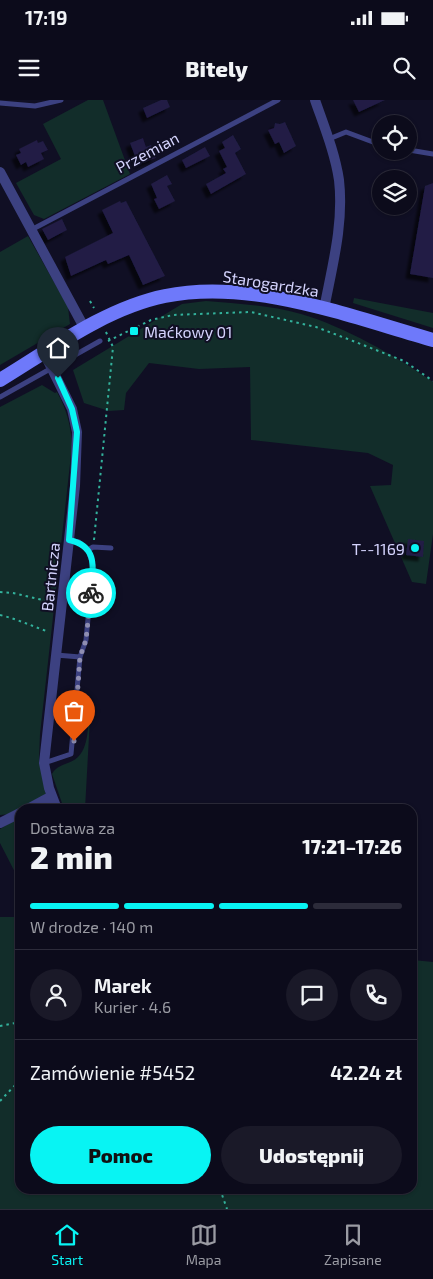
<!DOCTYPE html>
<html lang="pl">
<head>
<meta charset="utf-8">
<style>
  :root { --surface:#0c0b1b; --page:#1a1928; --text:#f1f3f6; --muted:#9a9ba3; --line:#2c2b3a; --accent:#08f4f3 }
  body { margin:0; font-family:"Exo 2",sans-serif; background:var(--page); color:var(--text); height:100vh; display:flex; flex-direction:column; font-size:19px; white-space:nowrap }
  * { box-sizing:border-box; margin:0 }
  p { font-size:16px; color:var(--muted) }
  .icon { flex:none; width:28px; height:28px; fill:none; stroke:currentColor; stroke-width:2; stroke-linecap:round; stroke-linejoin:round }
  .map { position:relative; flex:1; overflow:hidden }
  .drawer { position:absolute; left:15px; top:704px; width:402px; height:390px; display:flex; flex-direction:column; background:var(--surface); border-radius:15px; box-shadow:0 1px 4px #0004,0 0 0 1px var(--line) }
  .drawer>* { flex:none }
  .controls { position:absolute; left:372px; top:15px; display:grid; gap:10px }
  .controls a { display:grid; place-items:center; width:45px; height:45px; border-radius:50%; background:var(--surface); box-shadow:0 1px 4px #0004,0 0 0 1px var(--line); font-size:25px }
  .pin { position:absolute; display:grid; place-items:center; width:42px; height:42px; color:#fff; margin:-51px -21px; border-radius:50% 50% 50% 0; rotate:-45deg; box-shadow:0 0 5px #0007 }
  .pin .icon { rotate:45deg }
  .courier { position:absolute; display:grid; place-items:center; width:50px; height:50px; margin:-25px; border:4px solid #08f4f3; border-radius:50%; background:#fff; color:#222; box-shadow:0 1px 6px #0007 }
  .summary em { font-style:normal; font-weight:800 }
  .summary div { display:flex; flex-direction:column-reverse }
  .summary { display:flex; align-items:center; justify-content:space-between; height:85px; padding:0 15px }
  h1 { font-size:32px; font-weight:800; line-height:38px }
  .bar { display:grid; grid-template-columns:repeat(4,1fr); gap:8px 5px; align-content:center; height:60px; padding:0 15px }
  .bar i { height:6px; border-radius:4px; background:var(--line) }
  .bar .selected { background:var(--accent) }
  .bar p { grid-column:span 4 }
  .line { display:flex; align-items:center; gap:12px; padding:0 15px; border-top:1px solid var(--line) }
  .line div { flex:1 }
  .round { display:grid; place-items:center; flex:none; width:52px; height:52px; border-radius:26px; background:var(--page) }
  .primary-button { display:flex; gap:10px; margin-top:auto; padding:10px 15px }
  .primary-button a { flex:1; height:58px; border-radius:30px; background:var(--accent); color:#111; font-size:20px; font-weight:800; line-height:58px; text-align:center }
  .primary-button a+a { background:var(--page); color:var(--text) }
  .status { display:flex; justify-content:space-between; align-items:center; height:35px; padding:0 25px; background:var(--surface); direction:ltr }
  .status svg { height:14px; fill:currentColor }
  header { display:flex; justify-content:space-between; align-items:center; height:65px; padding:0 15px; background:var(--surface); font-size:22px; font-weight:800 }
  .menu { display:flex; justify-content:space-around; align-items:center; height:70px; border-top:1px solid var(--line); background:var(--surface); font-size:14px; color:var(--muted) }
  .menu a { display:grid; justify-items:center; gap:2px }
  .menu .selected { color:var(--accent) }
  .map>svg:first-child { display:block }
</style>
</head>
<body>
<div class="status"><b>17:19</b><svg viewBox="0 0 49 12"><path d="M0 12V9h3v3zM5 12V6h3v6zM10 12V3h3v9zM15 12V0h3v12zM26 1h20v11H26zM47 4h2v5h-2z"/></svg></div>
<header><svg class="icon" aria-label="menu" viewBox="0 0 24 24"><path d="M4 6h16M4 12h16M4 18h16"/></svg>Bitely<svg class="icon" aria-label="search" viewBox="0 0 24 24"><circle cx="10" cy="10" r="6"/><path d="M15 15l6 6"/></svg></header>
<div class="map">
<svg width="433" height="1109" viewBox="0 0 433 1109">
  <defs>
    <filter id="shadow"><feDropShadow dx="-4.5" dy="4.5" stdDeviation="1" flood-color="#0009"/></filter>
  </defs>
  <rect width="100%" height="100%" fill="#100f24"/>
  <path fill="#122d2a" d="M88,0h15l27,74 -86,45 -10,-4 -18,-32 45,-24 -18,-35z
    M28,136l40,71 2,17 -70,41v-113z
    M354,198l79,15v15l-80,-25z
    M206,201c32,3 64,4 95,13 42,12 97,43 132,68v152l-7,50 -14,-2 -42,-96 21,-1 2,-20 -25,-12 -117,-13 -1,-73 -51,2 -50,-6 -23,30 -2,17 -15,1 -25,-8 -11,-33 109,-66z
    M42,285l13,8 2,-1c10,18 14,34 15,54l-32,288 -1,25 7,35 -35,20 -11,1v-408z
    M91,600l-6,109h-21l-12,-35c6,-11 18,-9 26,-17 13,-12 9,-41 13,-57z
    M20,717v65l-20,-39v-14z
    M0,817h20v272h392l1,-229 20,2v247h-433z"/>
  <path fill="#201c44" filter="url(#shadow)" d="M161,0h6l3,7 -23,11 -4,-10z
    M353,0h32l-26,12z
    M285,22l11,24 -12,7 -5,-11 -4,2 -7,-14 6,-2 1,-5 5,1z
    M233,35l8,14 -6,4 11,21 -35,20 -5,-10 20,-11 -3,-4 4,-2 -8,-16 6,-3 -3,-6z
    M143,38l3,9 5,-2 5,13 -18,6 -8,-21z
    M37,40l1,3 5,-2 5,9 -7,3 3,6 -16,8 -2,-5 -5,3 -5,-10 5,-2 -2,-4z
    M205,47l5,9 -24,12 -4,-8z
    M167,75l5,9 -5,2 8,15 -16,8 -5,-10 3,-1 -6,-14z
    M433,83v95l-23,-4 15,-88z
    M120,101l1,2 5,-2 39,75 -22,9 -14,-30 -21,9 -2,-4 -35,16 -6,-19 48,-24 -11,-23z
    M62,119l5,11 -19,10 -6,-11z
    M408,439l16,2 -1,16 -17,-2z"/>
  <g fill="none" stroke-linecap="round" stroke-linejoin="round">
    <path stroke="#33b29c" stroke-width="2" stroke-dasharray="2.5 4" stroke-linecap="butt" d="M90,201l4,7
      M108,241l43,-21 22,-5 78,-3 65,15 37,14 51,20 29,20
      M94,440l19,-193 -8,-17
      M0,492l13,1 38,9
      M0,515c17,4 32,11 49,17
      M0,926l20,-4
      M0,1001l20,-21
      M220,1089l7,20"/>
    <path stroke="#3c4181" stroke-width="5" d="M0,3l35,3 26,-6
      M329,39l17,-7 35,13
      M409,50l24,4
      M31,130l247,-130
      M0,297l100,-56
      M88,450l5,-3 18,1
      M56,555l24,2
      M44,663l27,-9 9,-97 6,-17 7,-75 -5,-15 -9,-8 -10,-2"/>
    <path stroke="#3c4181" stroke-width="10" d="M315,0c9,26 20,53 24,80 5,44 -7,87 -15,129
      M0,72l85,157
      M44,253l28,56 5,23 -2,54 -31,277 5,25 8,21
      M28,709l24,-13
      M0,723l20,-10"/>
    <path stroke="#6e79fa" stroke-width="14" d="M0,280c51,-31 106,-72 165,-84 87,-18 186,21 268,44"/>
  </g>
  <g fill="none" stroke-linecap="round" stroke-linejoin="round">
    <path stroke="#8f8eb1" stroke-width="5" stroke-dasharray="0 9" d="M74,641l6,-84 6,-17 5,-47"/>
    <path stroke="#08f4f3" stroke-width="6" d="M58,278l14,31 5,23 -8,108c30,6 24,30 22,53"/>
  </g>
  <g fill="#08f4f3" stroke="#100f24" stroke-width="2">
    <rect x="129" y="226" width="10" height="10" rx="2.5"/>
    <circle cx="415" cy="448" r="5"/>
  </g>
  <g text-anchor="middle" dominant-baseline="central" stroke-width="4" stroke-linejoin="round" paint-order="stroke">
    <g font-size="16" fill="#d4d3fd" stroke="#100f24">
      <text transform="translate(147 52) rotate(-28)">Przemian</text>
      <text transform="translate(271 183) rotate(9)">Starogardzka</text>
      <text transform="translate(50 477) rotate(-84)">Bartnicza</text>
    </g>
    <g font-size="16" fill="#d4d3fd" stroke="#100f24" text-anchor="start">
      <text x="144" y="231">Maćkowy 01</text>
      <text x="405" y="448" text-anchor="end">T--1169</text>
    </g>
  </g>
</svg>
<div class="controls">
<a><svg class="icon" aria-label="locate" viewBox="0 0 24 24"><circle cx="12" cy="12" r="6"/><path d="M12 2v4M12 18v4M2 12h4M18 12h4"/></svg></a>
<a><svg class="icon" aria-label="layers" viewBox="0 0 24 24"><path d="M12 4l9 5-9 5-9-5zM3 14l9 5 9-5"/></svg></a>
</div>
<div class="pin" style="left:74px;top:641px;background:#ea580c"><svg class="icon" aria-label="bag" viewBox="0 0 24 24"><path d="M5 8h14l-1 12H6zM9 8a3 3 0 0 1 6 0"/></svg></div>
<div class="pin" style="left:58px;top:278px;background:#1f2937"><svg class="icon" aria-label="home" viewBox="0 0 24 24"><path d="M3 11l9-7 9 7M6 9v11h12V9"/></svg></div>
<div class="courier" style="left:91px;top:493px"><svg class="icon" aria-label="bike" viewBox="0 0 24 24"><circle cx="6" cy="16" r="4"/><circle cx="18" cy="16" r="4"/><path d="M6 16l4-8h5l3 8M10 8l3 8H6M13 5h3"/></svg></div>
<section class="drawer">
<div class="summary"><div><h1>2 min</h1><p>Dostawa za</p></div><em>17:21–17:26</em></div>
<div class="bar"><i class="selected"></i><i class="selected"></i><i class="selected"></i><i></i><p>W drodze · 140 m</p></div>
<div class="line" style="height:90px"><a class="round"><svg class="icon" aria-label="person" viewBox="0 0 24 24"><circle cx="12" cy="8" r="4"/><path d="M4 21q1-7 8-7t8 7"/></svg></a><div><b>Marek</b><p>Kurier · 4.6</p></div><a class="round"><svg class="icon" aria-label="chat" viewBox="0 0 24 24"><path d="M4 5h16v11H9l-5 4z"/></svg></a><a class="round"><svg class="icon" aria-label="phone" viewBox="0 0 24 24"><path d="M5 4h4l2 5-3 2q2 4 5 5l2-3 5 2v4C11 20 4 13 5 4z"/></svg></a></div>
<div class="line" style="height:65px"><div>Zamówienie #5452</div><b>42.24 zł</b></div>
<div class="primary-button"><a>Pomoc</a><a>Udostępnij</a></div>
</section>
</div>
<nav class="menu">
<a class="selected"><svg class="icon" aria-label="home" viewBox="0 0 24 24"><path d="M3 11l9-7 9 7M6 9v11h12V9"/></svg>Start</a>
<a><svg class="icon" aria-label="map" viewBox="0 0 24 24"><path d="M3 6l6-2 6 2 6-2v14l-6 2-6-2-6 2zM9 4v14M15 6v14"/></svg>Mapa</a>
<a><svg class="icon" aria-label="saved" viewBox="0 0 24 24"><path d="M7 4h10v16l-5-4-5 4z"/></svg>Zapisane</a>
</nav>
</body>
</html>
